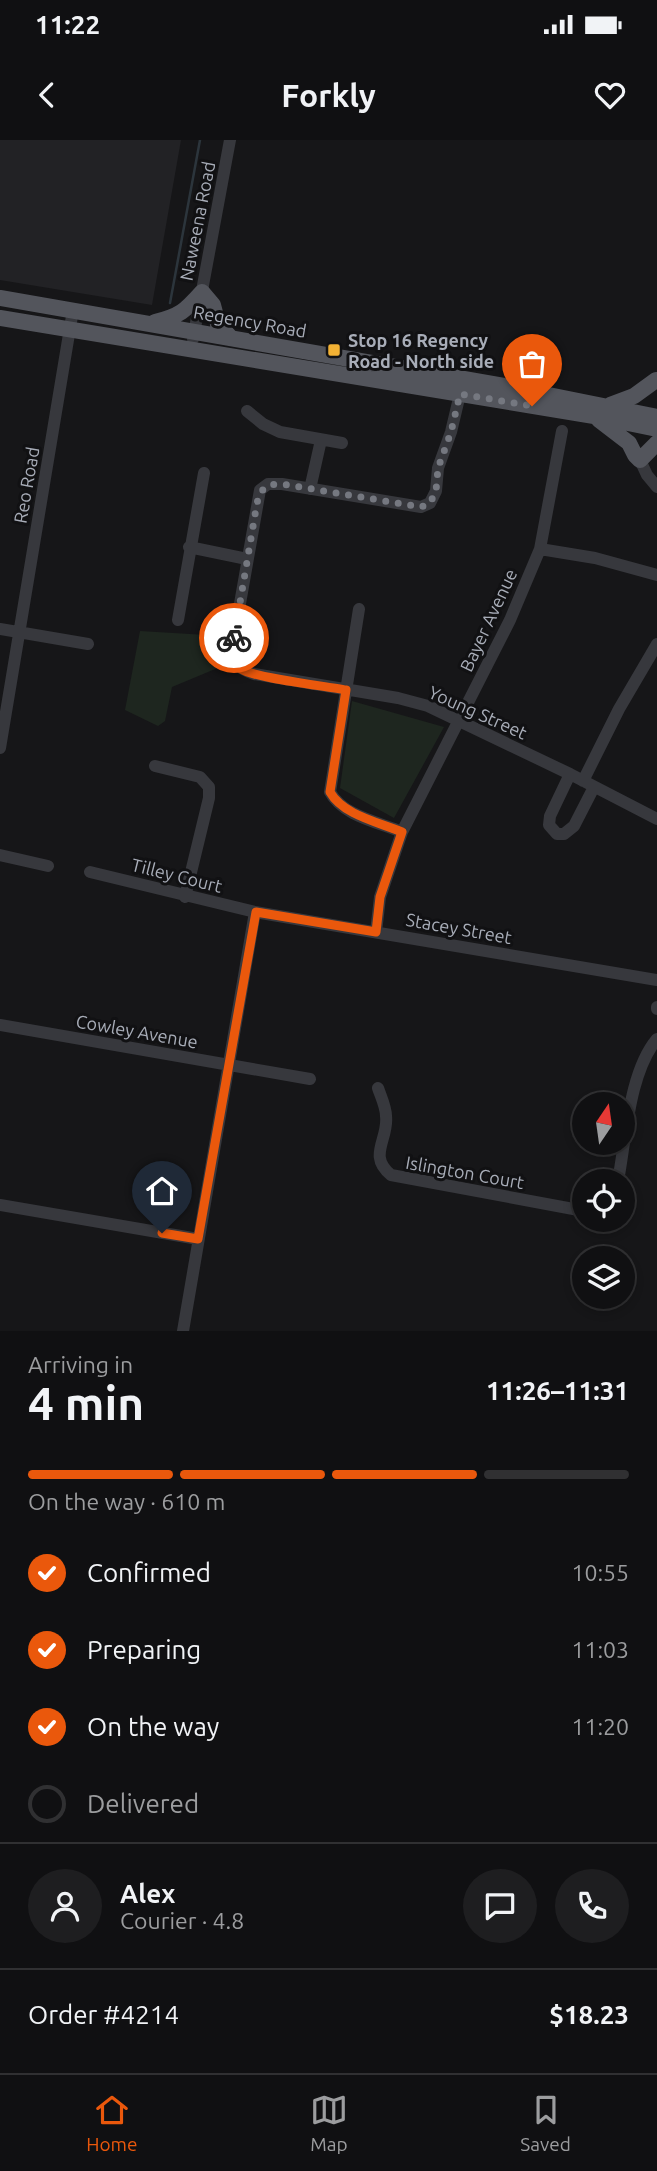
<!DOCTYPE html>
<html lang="en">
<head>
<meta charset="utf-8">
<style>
  :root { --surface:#101012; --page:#1e1e20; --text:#f1f3f6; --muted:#9c9d9f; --line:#303032; --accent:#ea580c }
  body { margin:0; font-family:Ubuntu,sans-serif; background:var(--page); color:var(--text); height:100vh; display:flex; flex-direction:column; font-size:26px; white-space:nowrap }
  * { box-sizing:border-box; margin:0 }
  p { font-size:23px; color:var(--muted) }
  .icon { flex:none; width:38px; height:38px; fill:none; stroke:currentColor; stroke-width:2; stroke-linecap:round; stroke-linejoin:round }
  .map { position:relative; height:1191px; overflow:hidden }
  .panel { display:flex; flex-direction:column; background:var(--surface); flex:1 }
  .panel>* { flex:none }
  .needle { width:46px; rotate:13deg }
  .tools { position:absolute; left:572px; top:952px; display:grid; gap:14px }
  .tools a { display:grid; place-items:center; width:63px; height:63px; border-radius:50%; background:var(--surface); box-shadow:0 4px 10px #0003,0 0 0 2px var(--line); font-size:35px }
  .pin { position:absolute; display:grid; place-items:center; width:60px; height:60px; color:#fff; margin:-72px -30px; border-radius:50% 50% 50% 0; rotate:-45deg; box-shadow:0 0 7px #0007 }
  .pin .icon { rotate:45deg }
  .courier { position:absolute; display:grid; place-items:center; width:70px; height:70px; margin:-35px; border:5px solid #ea580c; border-radius:50%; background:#fff; color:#222; box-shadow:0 2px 9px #0007 }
  .overview em { font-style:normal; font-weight:600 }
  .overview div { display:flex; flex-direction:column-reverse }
  .overview { display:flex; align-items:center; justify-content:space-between; height:119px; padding:0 28px }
  h1 { font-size:46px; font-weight:600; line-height:52px }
  .bar { display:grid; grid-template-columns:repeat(4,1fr); gap:10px 7px; align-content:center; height:84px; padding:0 28px }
  .bar i { height:9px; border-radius:5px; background:var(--line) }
  .bar .on { background:var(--accent) }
  .bar p { grid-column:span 4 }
  .line { display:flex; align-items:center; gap:18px; padding:0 28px; border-top:2px solid var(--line) }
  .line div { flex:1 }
  .round { display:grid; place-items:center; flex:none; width:74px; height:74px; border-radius:37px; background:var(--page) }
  ol { padding:0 28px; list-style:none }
  li { display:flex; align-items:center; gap:21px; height:77px }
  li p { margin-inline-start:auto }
  li .icon { padding:7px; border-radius:50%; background:var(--accent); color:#fff; stroke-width:4 }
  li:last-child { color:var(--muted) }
  li i { width:38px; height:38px; border:4px solid var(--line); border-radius:50% }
  .status { display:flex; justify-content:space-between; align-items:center; height:49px; padding:0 35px; background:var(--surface); direction:ltr }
  .status svg { height:19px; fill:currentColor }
  header { display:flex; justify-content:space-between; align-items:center; height:91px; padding:0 28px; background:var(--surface); font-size:32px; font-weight:600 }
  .tabs { display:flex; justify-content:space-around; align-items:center; height:98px; border-top:2px solid var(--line); background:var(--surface); font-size:19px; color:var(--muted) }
  .tabs a { display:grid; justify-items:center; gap:4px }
  .tabs .on { color:var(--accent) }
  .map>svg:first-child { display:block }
</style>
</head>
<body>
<div class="status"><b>11:22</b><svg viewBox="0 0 49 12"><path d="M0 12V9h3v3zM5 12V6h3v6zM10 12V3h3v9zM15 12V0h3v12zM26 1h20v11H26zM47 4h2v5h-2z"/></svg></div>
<header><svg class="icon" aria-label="back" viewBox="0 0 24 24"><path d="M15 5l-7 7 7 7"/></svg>Forkly<svg class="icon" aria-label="heart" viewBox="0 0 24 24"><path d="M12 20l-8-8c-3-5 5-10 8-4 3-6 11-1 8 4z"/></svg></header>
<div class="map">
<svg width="657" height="1191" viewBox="0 0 657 1191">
  <rect width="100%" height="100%" fill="#161618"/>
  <path fill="#222225" d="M0,0h181l-29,165 -152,-25z"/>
  <path fill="#1e261f" d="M140,491l83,5 -3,31 -48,20 -7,34 -7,5 -33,-16z
    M352,561l92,26 -50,91 -54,-30z"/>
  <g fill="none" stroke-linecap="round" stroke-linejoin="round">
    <path stroke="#2c353c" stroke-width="2.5" d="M170,163l30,-163"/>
    <path stroke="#37383d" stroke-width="12" d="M193,199l37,-199
      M460,254l-9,38 -13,36 -2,23 -6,12 -9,4 -139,-23h-14l-8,6 -28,159c3,18 6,19 22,25l144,24 30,8 142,68 87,45
      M247,271l16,13 17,8 62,11
      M640,320l7,15 10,12
      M310,349l11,-49
      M189,407l58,12
      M540,409l55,9 62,17
      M359,469l-29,183c13,24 48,30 72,40
      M178,480l26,-147
      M0,489l88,15
      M0,608l73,-438
      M155,626l45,11 9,10v11l-24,99
      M570,634l-20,42 -1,9 8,9h7l10,-8 20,-39
      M583,641l36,-72 38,-65
      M0,715l48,11
      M90,732l165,40 402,68
      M376,792l4,-35 22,-65 108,-212 30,-71 22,-118
      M657,867v2
      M0,885l310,54
      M378,948c3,9 8,19 8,28 3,23 -19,40 5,59l193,36
      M618,1041c8,-42 11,-109 39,-142
      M0,1065l198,34
      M183,1191l72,-419"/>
    <path stroke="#53555c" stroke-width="16" d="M0,158l504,88 153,31
      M0,178l594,98 63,13
      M155,182c25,-6 30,-11 47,-30l11,13 5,19 13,14
      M610,265l24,-9 22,-16
      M599,280l30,23 6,12 5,5 17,-17"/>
  </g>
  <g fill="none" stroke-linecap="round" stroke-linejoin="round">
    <path stroke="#757880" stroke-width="7" stroke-dasharray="0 12.6" d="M234,498l23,-135c4,-15 9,-19 25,-19l139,23 9,-4 6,-12 2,-23 13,-36 9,-38 72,12"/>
    <path stroke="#ea580c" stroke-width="9" d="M162,1093l36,6 58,-327 120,20 4,-35 22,-65c-24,-10 -59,-17 -72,-40l16,-102c-20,-4 -92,-12 -105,-21 -10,-6 -9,-21 -7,-31"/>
  </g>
  <rect fill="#f2b134" stroke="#111113" stroke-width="2.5" x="327" y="203" width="14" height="14" rx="3.5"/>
  <g text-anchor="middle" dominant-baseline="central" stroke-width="6" stroke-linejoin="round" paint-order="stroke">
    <g font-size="18" fill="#a8adb8" stroke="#111113">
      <text transform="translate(197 81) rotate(-79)">Naweena Road</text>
      <text transform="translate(250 181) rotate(10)">Regency Road</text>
      <text transform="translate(26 345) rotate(-80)">Reo Road</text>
      <text transform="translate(488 480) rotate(-65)">Bayer Avenue</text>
      <text transform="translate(478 572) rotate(24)">Young Street</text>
      <text transform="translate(177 735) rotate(14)">Tilley Court</text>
      <text transform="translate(459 788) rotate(10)">Stacey Street</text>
      <text transform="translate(137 891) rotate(10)">Cowley Avenue</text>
      <text transform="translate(465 1032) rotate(10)">Islington Court</text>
    </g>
    <g font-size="18" font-weight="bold" fill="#a8adb8" stroke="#111113" text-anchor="start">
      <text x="348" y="200">Stop 16 Regency<tspan x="348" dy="21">Road - North side</tspan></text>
    </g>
  </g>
</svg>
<div class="tools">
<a><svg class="needle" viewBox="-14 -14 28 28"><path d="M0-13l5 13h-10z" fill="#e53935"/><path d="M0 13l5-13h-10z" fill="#9c9d9f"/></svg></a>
<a><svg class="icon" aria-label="locate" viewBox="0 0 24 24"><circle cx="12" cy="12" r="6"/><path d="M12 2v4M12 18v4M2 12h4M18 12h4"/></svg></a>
<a><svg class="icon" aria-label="layers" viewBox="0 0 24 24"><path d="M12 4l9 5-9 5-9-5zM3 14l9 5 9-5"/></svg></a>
</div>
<div class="pin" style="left:532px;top:266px;background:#ea580c"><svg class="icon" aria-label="bag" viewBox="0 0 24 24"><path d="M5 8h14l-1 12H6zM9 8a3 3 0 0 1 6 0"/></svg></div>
<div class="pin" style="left:162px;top:1093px;background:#1f2937"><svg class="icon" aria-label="home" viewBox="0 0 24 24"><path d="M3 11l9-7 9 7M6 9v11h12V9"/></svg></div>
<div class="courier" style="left:234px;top:498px"><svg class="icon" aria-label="bike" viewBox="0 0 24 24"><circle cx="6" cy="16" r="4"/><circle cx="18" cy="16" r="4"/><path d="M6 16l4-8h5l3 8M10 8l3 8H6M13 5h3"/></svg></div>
</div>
<section class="panel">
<div class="overview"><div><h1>4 min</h1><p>Arriving in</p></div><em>11:26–11:31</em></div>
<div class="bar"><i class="on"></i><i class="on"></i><i class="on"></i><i></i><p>On the way · 610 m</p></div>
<ol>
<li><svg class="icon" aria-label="check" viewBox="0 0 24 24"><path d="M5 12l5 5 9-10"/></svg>Confirmed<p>10:55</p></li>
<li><svg class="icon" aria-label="check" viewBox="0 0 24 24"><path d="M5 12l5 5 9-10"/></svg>Preparing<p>11:03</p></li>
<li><svg class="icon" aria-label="check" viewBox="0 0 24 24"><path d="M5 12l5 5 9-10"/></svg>On the way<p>11:20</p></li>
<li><i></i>Delivered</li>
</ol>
<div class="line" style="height:126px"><a class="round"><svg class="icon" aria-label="person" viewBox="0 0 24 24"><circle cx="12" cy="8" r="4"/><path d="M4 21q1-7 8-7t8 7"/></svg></a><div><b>Alex</b><p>Courier · 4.8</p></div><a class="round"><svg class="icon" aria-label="chat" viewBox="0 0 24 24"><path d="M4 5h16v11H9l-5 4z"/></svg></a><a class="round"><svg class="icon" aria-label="phone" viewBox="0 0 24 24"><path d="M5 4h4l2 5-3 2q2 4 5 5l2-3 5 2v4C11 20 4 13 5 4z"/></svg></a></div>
<div class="line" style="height:91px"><div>Order #4214</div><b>$18.23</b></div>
</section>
<nav class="tabs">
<a class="on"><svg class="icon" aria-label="home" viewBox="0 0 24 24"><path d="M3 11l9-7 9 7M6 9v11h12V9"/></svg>Home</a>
<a><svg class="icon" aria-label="map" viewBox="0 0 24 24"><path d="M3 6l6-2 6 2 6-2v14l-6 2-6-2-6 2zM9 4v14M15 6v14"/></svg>Map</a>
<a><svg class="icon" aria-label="saved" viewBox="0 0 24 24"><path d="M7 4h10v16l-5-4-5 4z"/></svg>Saved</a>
</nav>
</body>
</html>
